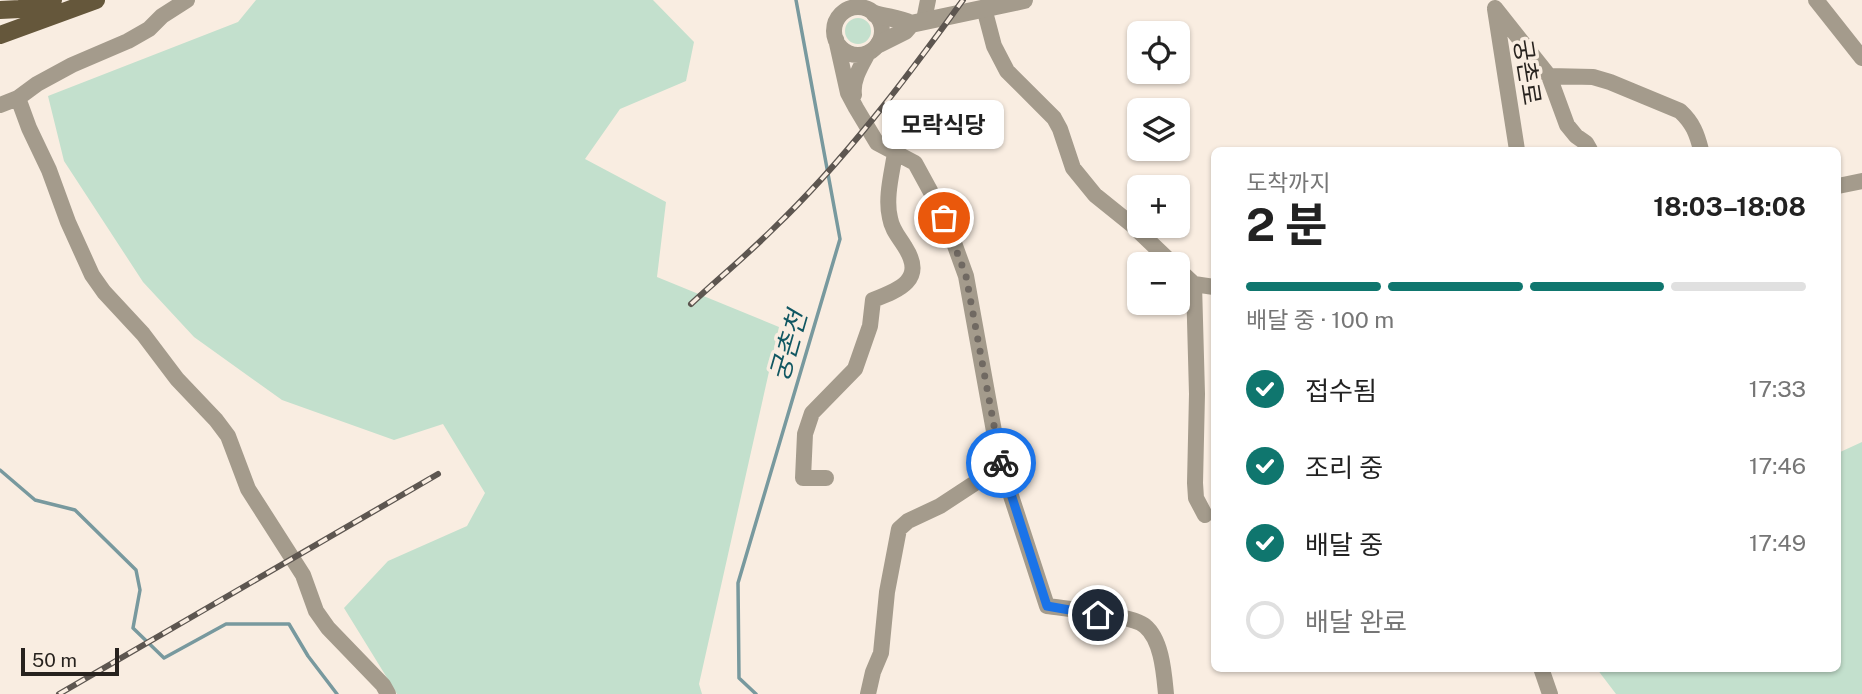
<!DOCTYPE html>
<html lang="ko">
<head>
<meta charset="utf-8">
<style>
  :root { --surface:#fff; --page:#f2f2f2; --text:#222; --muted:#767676; --line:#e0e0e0; --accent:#0f766e }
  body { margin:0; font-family:"Public Sans","Noto Sans KR",sans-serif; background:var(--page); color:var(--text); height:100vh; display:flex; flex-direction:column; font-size:26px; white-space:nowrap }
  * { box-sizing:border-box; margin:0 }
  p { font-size:23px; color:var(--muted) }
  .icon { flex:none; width:38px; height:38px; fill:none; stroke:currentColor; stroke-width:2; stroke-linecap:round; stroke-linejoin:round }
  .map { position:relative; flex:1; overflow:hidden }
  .sheet { position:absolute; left:1211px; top:147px; width:630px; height:525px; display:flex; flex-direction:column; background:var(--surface); border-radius:10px; box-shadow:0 2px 5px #0004 }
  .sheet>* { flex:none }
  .tools { position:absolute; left:1127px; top:21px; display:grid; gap:14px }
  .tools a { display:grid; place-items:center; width:63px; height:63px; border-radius:10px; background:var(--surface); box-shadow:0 2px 5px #0004; font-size:35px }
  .scale { position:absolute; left:21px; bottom:18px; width:98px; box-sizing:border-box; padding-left:7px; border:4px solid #27221e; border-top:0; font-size:19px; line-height:24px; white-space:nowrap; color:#27221e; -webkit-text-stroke:5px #f9ede1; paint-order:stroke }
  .pin { position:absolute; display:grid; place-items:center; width:60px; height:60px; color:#fff; margin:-30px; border:4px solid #fff; border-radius:50%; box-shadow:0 2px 7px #0007 }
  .courier { position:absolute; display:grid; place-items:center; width:70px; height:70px; margin:-35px; border:5px solid #1a73e8; border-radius:50%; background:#fff; color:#222; box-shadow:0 2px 9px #0007 }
  .bubble { position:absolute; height:49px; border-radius:10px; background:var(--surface); box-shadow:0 2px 5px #0004; font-size:23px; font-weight:700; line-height:49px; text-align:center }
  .head em { font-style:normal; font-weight:700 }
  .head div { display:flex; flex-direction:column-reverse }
  .head { display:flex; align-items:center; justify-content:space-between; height:119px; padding:0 35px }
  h1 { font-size:46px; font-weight:700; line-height:52px }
  .bar { display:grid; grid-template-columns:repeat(4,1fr); gap:10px 7px; align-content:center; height:84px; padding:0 35px }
  .bar i { height:9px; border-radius:5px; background:var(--line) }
  .bar .selected { background:var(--accent) }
  .bar p { grid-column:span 4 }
  ol { padding:0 35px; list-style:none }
  li { display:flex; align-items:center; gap:21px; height:77px }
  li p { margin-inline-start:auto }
  li .icon { padding:7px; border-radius:50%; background:var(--accent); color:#fff; stroke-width:4 }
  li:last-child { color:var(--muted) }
  li i { width:38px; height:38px; border:4px solid var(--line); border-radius:50% }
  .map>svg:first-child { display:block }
</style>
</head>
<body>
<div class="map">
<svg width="1862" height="694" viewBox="0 0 1862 694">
  <rect width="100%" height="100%" fill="#f9ede1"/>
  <path fill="#c3e0cd" d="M256,0h397l41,42 -8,39 -66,28 -35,50 81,43 -9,75 122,50 -80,357 3,10h-305l-53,-86 44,-47 79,-35 18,-33 -42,-69 -49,16 -112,-40 -88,-63 -51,-55 -79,-121 -16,-65 190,-74z
    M845 31a13 13 0 1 1 26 0a13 13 0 1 1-26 0Z
    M1862,442v252h-246l-19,-25 241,-1v-215z"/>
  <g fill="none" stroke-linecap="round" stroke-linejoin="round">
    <path stroke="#78999e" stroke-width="3.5" d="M0,470l35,30 40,10 61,60 4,20 -7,38 31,30 62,-34h63l19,32 29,38
      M756,694l-17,-16 -1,-95 102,-344 -44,-239"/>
    <path stroke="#a49b8c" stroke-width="16" d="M1816,0l46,58
      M834 31a24 24 0 1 1 48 0a24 24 0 1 1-48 0Z
      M984,8l10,38 13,25 47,47 6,11 13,39 22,27 36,29 42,40
      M1495,8l54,68 18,49 9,11 10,7 4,7
      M1495,9l22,141
      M924,20l4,-20
      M836,39l12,54 8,15 21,35 38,20 30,55 21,58 33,183 48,147c20,3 86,9 98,20 17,14 19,48 21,68
      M1549,76l44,1 17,5 70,29c13,12 17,23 21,39
      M854,95c-2,-15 7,-29 14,-42
      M18,98l11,30 20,42 19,52 24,53 12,17 39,42 34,45 39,41 12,16 20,53 55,86 13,36 12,17 55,57 5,9
      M0,105l18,-7 19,-14 35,-19 56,-24 21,-12 13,-13 25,-16
      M1838,186l24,-5
      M1178,269l16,15 20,3
      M1194,284l3,110 -2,89 1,15 9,17
      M826,478h-23l2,-44 7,-21 43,-44 15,-43 3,-26c26,-10 53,-20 32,-53 -6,-10 -13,-17 -15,-29 -5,-20 2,-45 5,-65
      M1541,668l9,26
      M868,694l5,-22 8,-19 6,-61 12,-63 9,-8 32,-15 61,-40"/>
    <path stroke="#a49b8c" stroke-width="18" d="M875,14c13,4 24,4 36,10l113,-24
      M879,44l26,-13 6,-7"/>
    <path stroke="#65573b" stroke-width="18" d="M0,10l20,-1 33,-9
      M0,35l96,-35"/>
    <defs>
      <path id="rail" d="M691,304c27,-25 56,-49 82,-75 71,-68 132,-149 190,-229
        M59,694l379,-220"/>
    </defs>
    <use href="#rail" stroke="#5d5650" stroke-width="6"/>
    <use href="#rail" stroke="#f9ede1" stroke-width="3.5" stroke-dasharray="10" stroke-linecap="butt"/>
  </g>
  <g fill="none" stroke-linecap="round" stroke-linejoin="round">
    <path stroke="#706962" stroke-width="7" stroke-dasharray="0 12.6" d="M944,218l22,58 35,187"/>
    <path stroke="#1a73e8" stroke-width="9" d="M1001,463l46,143 51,9"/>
  </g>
  <g text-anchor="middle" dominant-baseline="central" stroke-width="7" stroke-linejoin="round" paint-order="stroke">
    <g font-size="24" fill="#27221e" stroke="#f9ede1">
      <text transform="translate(1528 72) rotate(81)">궁촌로</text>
    </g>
    <g font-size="26" font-style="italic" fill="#115762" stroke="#f9ede1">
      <text transform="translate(788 346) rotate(-74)">궁촌천</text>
    </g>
  </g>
</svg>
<div class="tools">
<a><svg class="icon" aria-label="locate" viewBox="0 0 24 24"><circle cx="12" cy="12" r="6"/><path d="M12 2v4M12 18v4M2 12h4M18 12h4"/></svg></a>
<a><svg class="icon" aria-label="layers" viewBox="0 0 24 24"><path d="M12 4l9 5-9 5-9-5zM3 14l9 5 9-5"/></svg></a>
<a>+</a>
<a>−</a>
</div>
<div class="scale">50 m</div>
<div class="pin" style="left:944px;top:218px;background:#ea580c"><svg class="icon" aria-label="bag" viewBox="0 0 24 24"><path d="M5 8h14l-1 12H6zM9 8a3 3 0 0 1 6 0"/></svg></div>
<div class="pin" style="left:1098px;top:615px;background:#1f2937"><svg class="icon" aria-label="home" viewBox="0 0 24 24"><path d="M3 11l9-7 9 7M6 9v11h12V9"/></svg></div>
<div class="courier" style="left:1001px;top:463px"><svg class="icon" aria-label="bike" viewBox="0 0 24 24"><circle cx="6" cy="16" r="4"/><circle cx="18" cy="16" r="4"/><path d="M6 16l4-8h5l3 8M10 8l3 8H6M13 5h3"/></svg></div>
<div class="bubble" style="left:882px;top:100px;width:122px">모락식당</div>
<section class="sheet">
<div class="head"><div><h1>2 분</h1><p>도착까지</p></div><em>18:03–18:08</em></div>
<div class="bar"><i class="selected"></i><i class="selected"></i><i class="selected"></i><i></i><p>배달 중 · 100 m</p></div>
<ol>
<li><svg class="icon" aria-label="check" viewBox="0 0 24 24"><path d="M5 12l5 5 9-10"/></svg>접수됨<p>17:33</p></li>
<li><svg class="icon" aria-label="check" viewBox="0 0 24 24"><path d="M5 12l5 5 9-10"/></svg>조리 중<p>17:46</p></li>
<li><svg class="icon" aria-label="check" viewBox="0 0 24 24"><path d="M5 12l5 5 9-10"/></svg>배달 중<p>17:49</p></li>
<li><i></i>배달 완료</li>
</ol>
</section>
</div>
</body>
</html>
